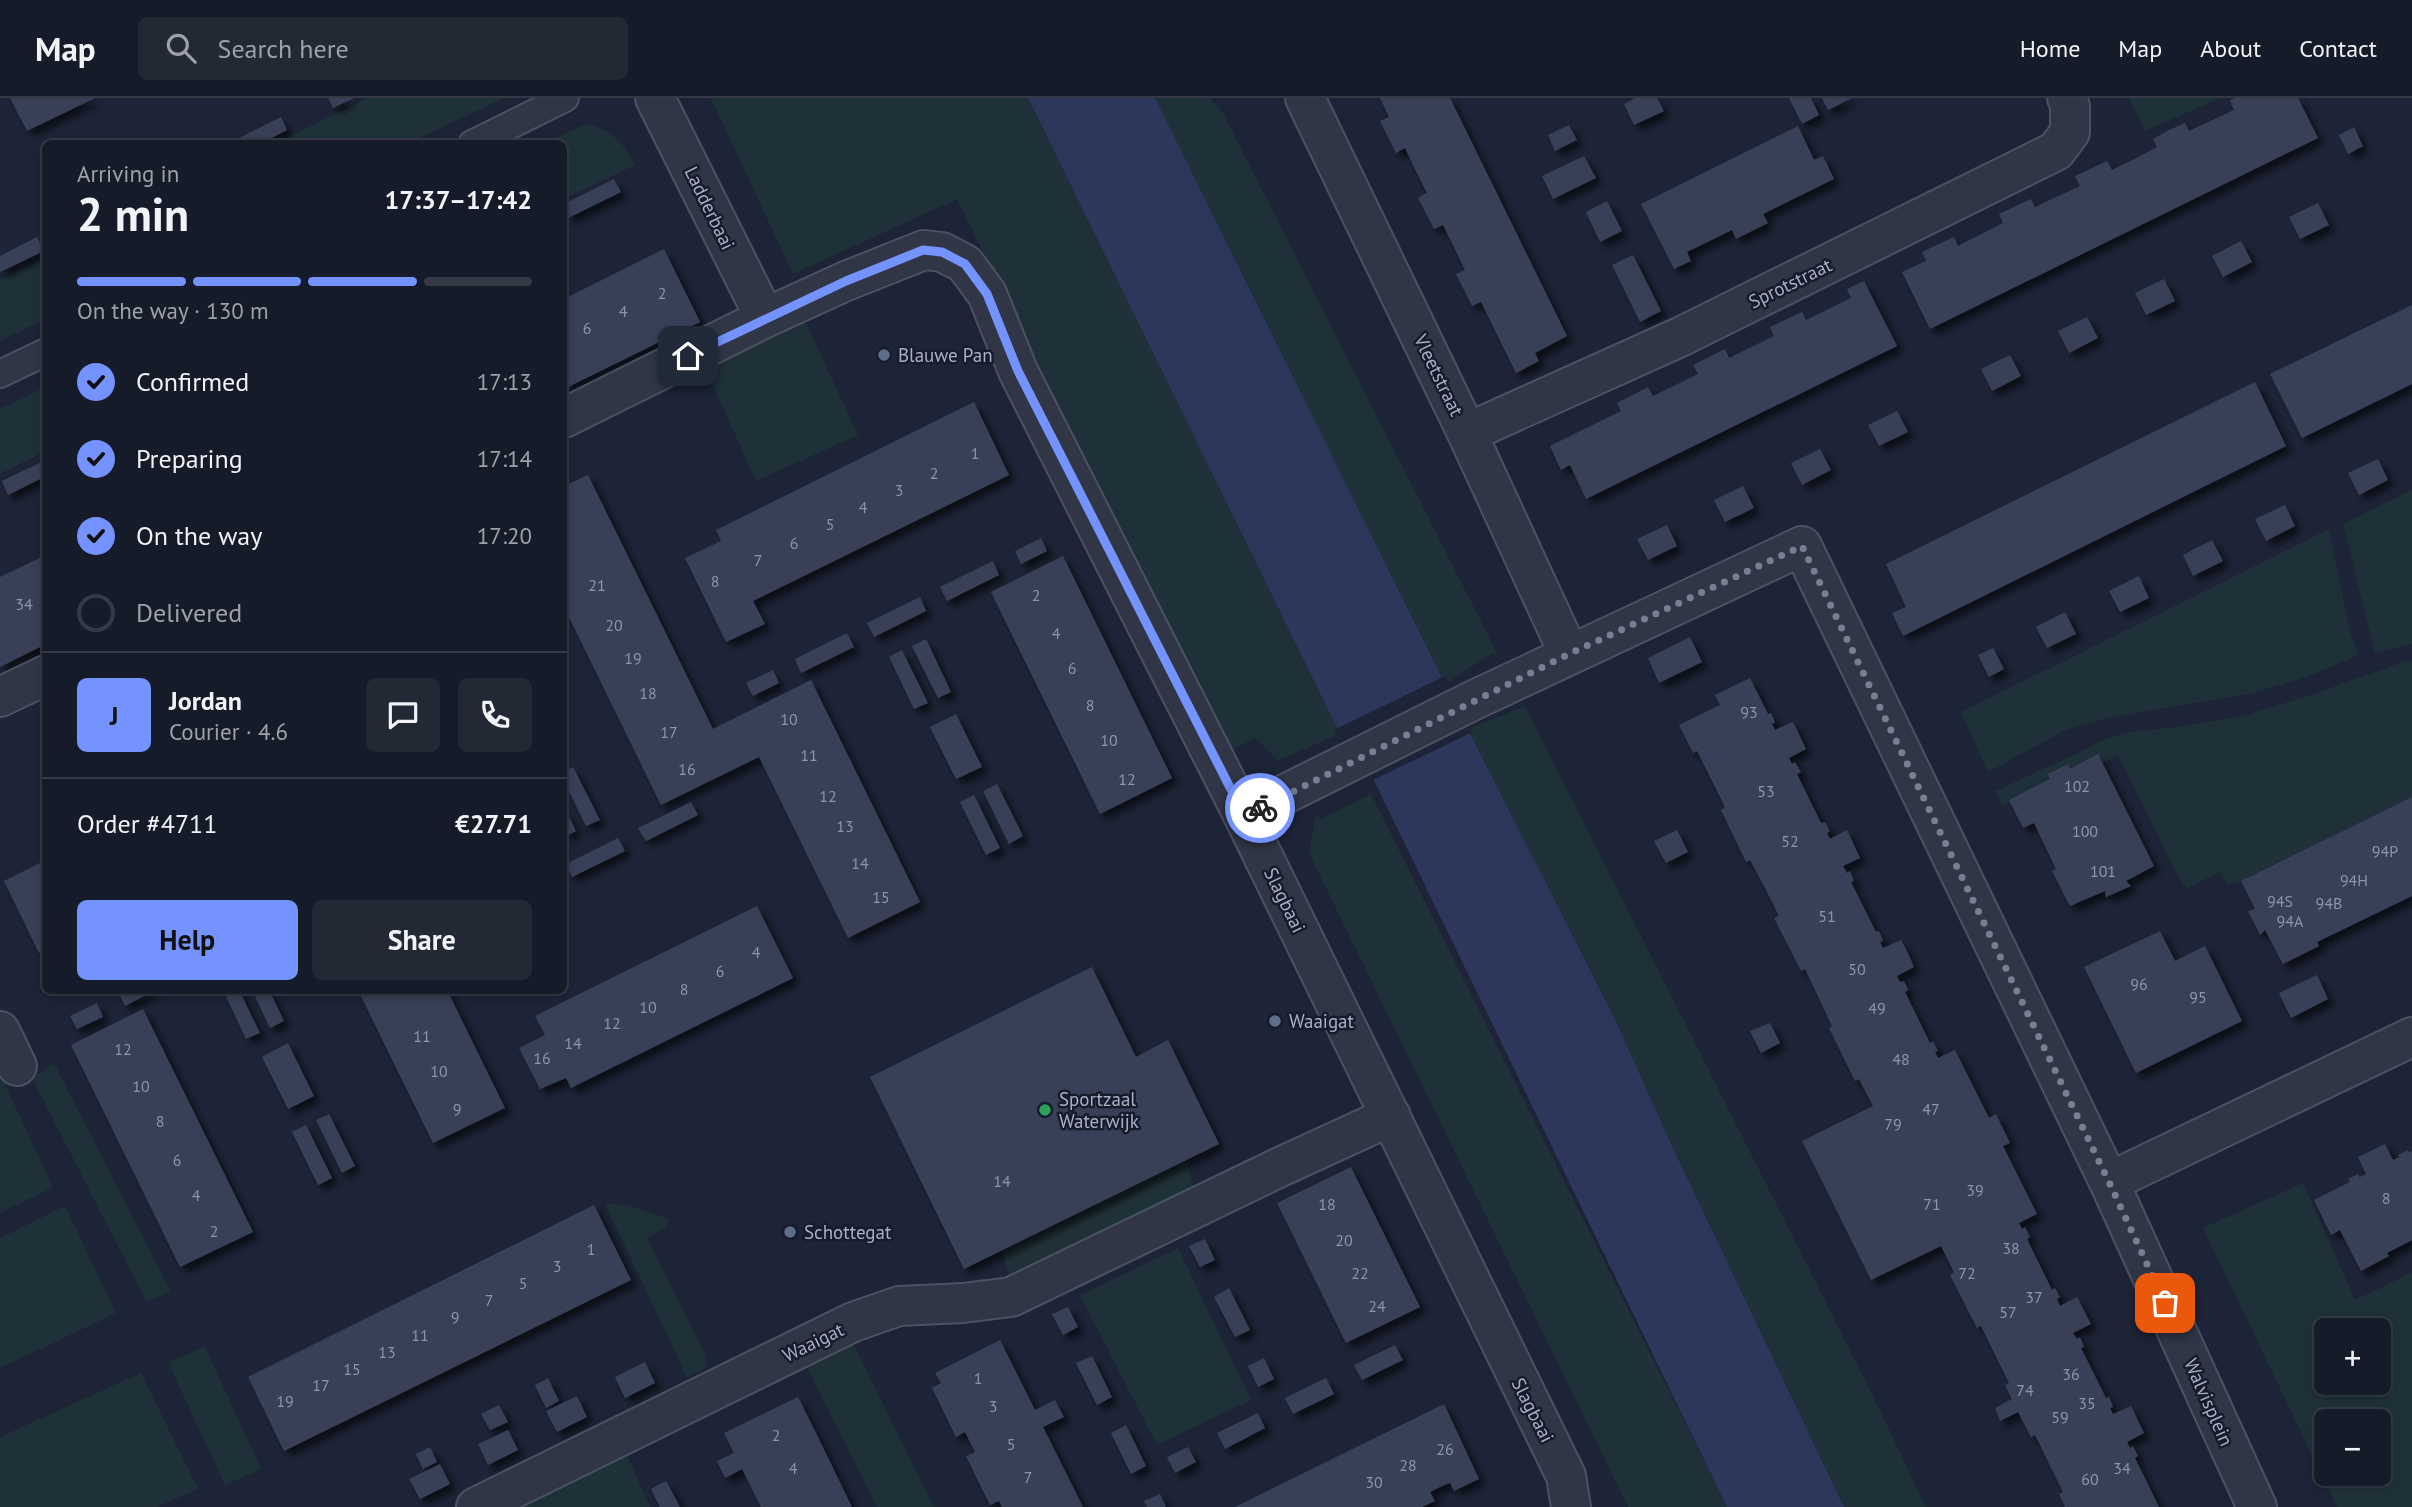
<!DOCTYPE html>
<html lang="en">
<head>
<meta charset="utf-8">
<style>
  :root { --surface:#161b29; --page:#232835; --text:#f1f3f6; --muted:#9ea1a8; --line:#353946; --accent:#7593ff }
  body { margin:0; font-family:"PT Sans",sans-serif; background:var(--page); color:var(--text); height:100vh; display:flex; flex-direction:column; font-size:26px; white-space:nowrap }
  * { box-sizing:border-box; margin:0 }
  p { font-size:23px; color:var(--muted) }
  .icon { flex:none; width:38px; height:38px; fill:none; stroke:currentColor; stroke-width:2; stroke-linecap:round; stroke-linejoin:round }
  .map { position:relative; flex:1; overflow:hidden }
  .drawer { position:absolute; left:42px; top:42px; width:525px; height:854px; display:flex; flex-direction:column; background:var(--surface); border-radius:10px; box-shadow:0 4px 10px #0003,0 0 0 2px var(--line) }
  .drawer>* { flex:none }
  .fabs { position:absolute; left:2314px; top:1220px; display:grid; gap:14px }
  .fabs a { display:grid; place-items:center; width:77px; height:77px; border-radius:10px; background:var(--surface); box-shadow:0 4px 10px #0003,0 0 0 2px var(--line); font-size:35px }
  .pin { position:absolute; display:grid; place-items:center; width:60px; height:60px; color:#fff; margin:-30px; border-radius:14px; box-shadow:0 4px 10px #0006 }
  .courier { position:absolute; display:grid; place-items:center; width:70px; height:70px; margin:-35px; border:5px solid #7593ff; border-radius:50%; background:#fff; color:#222; box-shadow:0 2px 9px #0007 }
  .headline em { font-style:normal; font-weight:600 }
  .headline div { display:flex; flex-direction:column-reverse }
  .headline { display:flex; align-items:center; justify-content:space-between; height:119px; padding:0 35px }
  h1 { font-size:46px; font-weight:600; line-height:52px }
  .bar { display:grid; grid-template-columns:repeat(4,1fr); gap:10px 7px; align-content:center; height:84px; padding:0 35px }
  .bar i { height:9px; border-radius:5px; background:var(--line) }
  .bar .active { background:var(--accent) }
  .bar p { grid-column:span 4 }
  .line { display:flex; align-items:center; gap:18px; padding:0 35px; border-top:2px solid var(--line) }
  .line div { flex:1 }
  .round { display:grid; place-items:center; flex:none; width:74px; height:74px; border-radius:10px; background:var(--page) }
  ol { padding:0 35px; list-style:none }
  li { display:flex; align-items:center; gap:21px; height:77px }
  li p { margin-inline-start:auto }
  li .icon { padding:7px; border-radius:50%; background:var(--accent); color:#111; stroke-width:4 }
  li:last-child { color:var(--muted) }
  li i { width:38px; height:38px; border:4px solid var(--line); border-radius:50% }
  .button { display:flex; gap:14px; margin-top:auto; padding:14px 35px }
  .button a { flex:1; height:80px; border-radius:10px; background:var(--accent); color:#111; font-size:28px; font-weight:600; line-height:80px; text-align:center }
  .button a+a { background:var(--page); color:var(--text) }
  header { display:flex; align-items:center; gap:42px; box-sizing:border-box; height:98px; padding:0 35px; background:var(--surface); border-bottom:2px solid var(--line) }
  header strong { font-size:33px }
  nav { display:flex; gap:38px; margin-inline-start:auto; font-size:24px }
  .search { width:490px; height:63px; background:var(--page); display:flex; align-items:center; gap:18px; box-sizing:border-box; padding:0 24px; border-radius:10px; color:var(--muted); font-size:26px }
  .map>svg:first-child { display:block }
</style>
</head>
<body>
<header>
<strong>Map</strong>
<div class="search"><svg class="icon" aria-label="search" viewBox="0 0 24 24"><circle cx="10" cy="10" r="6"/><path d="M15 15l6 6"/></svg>Search here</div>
<nav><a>Home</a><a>Map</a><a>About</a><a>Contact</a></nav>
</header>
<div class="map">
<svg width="2412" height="1409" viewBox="0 0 2412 1409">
  <defs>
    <filter id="shadow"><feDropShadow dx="6" dy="6" stdDeviation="3.5" flood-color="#0009"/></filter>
  </defs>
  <rect width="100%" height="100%" fill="#1d2437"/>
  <path fill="#1f3138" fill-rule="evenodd" d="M368,0h136l-95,45h-133z
    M711,0h317l312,636 -62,26 -23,-23 -25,15 -273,-553 -164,75z
    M1154,0h55l13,13 274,540 -51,33z
    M2129,0h91l-75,33z
    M587,26c24,6 37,19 48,41l-71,34v-55l-20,-1z
    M45,160v61l-45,22v-61z
    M805,223l53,114 -102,46 -51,-114z
    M45,289v64l-45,23v-65z
    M2412,392v154l-37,9 -32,-129z
    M2329,431l21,103 8,23 -49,21 -56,17 -150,26 -37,11 -78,42 -27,-60z
    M2412,563v136l-171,84 -14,3 -7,-12 -33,16 -9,-12 -60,-121 -15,8 -5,-8 -28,14 -2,-4 -20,9 2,5 -47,26 -8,-14 81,-37 31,-16 30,-7 49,-5 56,-10 66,-20 95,-34z
    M1525,608l346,686 55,115h-82l-172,-361 -58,-129 -146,-288z
    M1371,696l356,713h-99l-319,-654 7,-39 4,5z
    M54,965l117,229 -25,9 -114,-223z
    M0,976l53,113 -53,26z
    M1186,1062l7,27 -184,90 -7,-26z
    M2303,1085l52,117 57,-27v234h-75l-134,-279zM2326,1232h52v52h-52zM2326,1323h52v53h-52z
    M605,1106l21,1 43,14 -3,8 -19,11 59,118v11l-19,10z
    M65,1108l51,107 -116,55v-130z
    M1178,1150l73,152 -94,45 -77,-150z
    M850,1239l84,170h-57l-76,-151z
    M205,1249l56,122 -36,16 -57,-123z
    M141,1275l57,116 -42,18h-156v-70z
    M626,1355l24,54h-123l-4,-8z"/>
  <path fill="#2c375b" d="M1028,0h127l290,586 169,333 58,129 172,361h-117l-377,-776 -10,3z"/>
  <path fill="#1d2437" d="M1445,578l28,56 -102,49 -22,-46 -10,3 -5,-8z"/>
  <path fill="#394158" filter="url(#shadow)" d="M10,0h85l-68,33z
    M328,0h26l-21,10z
    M1380,0h70l117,238 -32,17 4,8 -23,12 -35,-71 -9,4 -16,-32 9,-4 -11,-23 -11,-22 -9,4 -16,-31 9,-5 -11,-22 -11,-23 -9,5 -16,-32 9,-4z
    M1635,0h22l7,13 -30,14 -10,-21z
    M1789,0h22l8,17 -17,9z
    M1822,0h30l-24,12z
    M2235,0h63l20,40 -388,191 -28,-57 24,-11 -4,-9 32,-15 4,9 45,-23 -4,-9 32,-15 4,8 45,-21 -5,-10 32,-15 5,9 23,-11 22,-12 -4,-8 16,-9 16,-7 4,8 45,-21 -4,-10z
    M281,19l6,13 -27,14h-33z
    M1569,27l8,15 -22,11 -7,-16z
    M1798,28l16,34 9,-4 11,23 -71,35 5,9 -32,16 -4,-9 -45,22 4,9 -17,8 -33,-65z
    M2354,29l9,19 -15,8 -9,-19z
    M1584,58l12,22 -43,21 -11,-23z
    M614,81l7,13 -53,26 -4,-14z
    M1607,103l15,30 -22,11 -14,-30z
    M2318,105l11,22 -29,14 -11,-22z
    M37,139l7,14 -44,21v-16z
    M2241,143l11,21 -29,15 -11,-21z
    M664,151l36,73 -136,67v-90z
    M1633,157l28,56 -21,11 -28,-57z
    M2164,181l11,22 -29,14 -11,-22z
    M1864,183l33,65 -311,153 -16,-34 -9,5 -11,-24 71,-35 -4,-8 31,-16 5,9 45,-22 -5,-9 32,-16 4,9 45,-22 -4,-9 32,-15 4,8 45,-22 -4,-9z
    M2412,207v79l-110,54 -32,-64z
    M2087,219l11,21 -29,15 -11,-22z
    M2010,257l11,21 -29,15 -11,-22z
    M2255,284l31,64 -383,190 -11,-23 14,-6 -20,-43z
    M974,304l35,73 -256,126 12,23 -39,18 -41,-84 36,-17 -5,-11z
    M1897,313l11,21 -29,14 -11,-21z
    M1820,351l11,21 -29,15 -11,-22z
    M2378,361l10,21 -29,15 -11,-22z
    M46,362v16l-38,19 -6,-14z
    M588,377l125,254 98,-49 109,222 -72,36 -89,-181 -98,48 -97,-198v-121z
    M1743,388l11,22 -29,14 -11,-22z
    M2285,407l10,21 -29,15 -11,-22z
    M1667,427l10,21 -29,14 -11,-21z
    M1041,440l6,13 -26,13 -6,-13z
    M2212,442l11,21 -30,15 -10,-21z
    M46,457v89l-46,23v-90z
    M1063,458l109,222 -72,36 -109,-222z
    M993,463l6,14 -52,26 -7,-14z
    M2139,478l10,22 -29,14 -11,-21z
    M920,499l6,14 -52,26 -7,-14z
    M2065,514l11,22 -29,14 -11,-21z
    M847,535l7,14 -53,26 -6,-14z
    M1690,539l12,25 -43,21 -11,-25z
    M926,541l25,53 -13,6 -26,-52z
    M1993,550l11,21 -15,8 -11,-22z
    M902,552l26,53 -14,6 -25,-52z
    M773,572l6,13 -26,13 -7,-13z
    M1750,580l18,36 3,-1 4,9 -3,2 3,6 18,-8 13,27 -17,9 3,6 3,-2 6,10 -4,2 24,49 4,-1 5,9 -3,2 3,6 17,-9 13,28 -17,8 4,7 3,-2 4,10 -3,1 25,50 3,-1 4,10 -3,1 3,6 18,-8 7,13 6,14 -17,9 3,6 4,-1 4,9 -3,2 25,51 3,-2 5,10 -3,1 3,6 17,-8 34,68 7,-4 14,29 -7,3 34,68 -18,9 3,6 3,-2 5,10 -3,2 25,51 3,-2 5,9 -3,2 3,7 17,-9 14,27 -18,9 4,6 3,-2 4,10 -3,1 25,50 3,-1 4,10 -3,1 3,6 18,-8 13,27 -17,9 3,6 3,-2 5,10 -3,2 24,49h-94l-6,-13 4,-2 -28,-57 -4,2 -13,-25 -18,9 -5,-13 17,-9 -7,-14 4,-2 -28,-57 -4,2 -27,-53 4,-3 -13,-26 -70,34 -69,-139 71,-35 -14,-27 -4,2 -26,-53 3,-2 -27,-57 -4,2 -27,-53 5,-2 -14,-28 -15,-28 -4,2 -25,-52 4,-3 -28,-56 -4,2 -14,-28 41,-20 -5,-10z
    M956,616l26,53 -26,12 -26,-52z
    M2098,656l56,112 -28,15 5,5 -25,11 -1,-6 -35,15 -18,-35 4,-2 -22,-46 -11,5 -14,-28 41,-21 -2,-5 20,-10 2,5z
    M573,669l27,53 -14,6 -22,-45v-9z
    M997,686l26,52 -14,8 -26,-53z
    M974,697l26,53 -14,7 -26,-53z
    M2412,699v99l-95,46 2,4 -36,18 -18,-34 -5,5 -12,-24 7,-2 -14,-28z
    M691,704l7,13 -52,26 -8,-13z
    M564,709l12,24 -12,6z
    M1677,732l11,22 -22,11 -12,-22z
    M618,740l7,13 -53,26 -6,-13z
    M46,762v90l-7,3 -35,-72z
    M757,808l36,72 -222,110 -5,-10 -26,11 -21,-41 26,-13 -10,-19z
    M2160,833l15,30 30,-15 37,75 -106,52 -52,-106z
    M1092,869l44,90 32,-17 51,104 -255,125 -94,-192z
    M2317,877l11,24 -37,19 -12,-25z
    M123,892h33l-31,16 -6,-14z
    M223,892h16l21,43 -14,6z
    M252,892h17l15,31 -14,7z
    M358,892h89l58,118 -72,35z
    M97,905l6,14 -26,12 -7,-13z
    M143,911l110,223 -73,35 -109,-222z
    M1770,925l10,20 -19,10 -11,-22z
    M288,945l26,53 -26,13 -26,-52z
    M329,1016l26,52 -13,7 -26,-53z
    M306,1027l26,53 -14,7 -26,-53z
    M2385,1046l8,16 7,-3 -2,-2 10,-5 1,3 3,-2v89l-25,13 2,3 -28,15 -21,-41 -9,5 -17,-35 36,-18 -2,-3 10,-5 2,3 6,-3 -8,-17z
    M1351,1069l69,140 -74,36 -69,-140z
    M594,1107l37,75 -347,171 -36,-74z
    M1205,1141l10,21 -15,7 -11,-21z
    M1229,1190l21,42 -15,7 -21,-40z
    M1068,1209l10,20 -15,8 -11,-21z
    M1000,1242l35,70 20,-10 9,17 -21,10 40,80h-81l-3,-6 -9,4 -12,-24 -12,-25 9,-4 -10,-20 -9,5 -24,-49 9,-5 -6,-10z
    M1395,1247l8,15 -41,20 -8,-15z
    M1092,1258l20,41 -15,8 -21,-42z
    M1264,1260l10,21 -16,8 -10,-21z
    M645,1264l10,21 -30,15 -10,-21z
    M548,1280l11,23 -13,7 -11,-23z
    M1326,1280l8,16 -41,20 -8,-16z
    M577,1298l10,21 -30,15 -11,-21z
    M798,1299l18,36 36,74h-91l-19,-38 -17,9 -8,-17 17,-8 -10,-20z
    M1444,1306l35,75 -25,12 -4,-8 -10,4 -10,5 5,9 -13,6h-187z
    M499,1307l9,17 -18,8 -9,-16z
    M1258,1315l7,15 -40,21 -8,-16z
    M1126,1327l20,41 -15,8 -20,-41z
    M508,1332l10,20 -30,15 -10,-21z
    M430,1349l7,15 -14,7 -7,-15z
    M1188,1349l8,15 -21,11 -8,-16z
    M440,1366l10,20 -30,15 -11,-20z
    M666,1383l11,20 3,6h-20l-9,-18z
    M1160,1396l6,13h-19l-3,-6z"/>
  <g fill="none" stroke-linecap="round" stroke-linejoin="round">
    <defs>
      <path id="lane" d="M472,46l93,-46
        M0,276l46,-22"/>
      <path id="street" d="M655,0l110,220
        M1305,0l162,335 102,221
        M564,320l201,-100 81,-37 78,-31 18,2 23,12 22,30 31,77 225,444 323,661 5,31
        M1467,335l213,-96 376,-186 14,-19v-26l-3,-8
        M0,599l46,-22
        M1243,717l231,-115 328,-154 307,636 148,325
        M0,933l17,35
        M2109,1084l303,-145
        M476,1409l377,-185 46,-16 64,-3 48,-6 267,-129 113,-52"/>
    </defs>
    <use href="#lane" stroke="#4c5163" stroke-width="30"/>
    <use href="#street" stroke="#4c5163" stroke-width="42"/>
    <use href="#lane" stroke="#313647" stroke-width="26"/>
    <use href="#street" stroke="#313647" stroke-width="38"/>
  </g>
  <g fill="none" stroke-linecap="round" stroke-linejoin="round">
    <path stroke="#797f93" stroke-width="7" stroke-dasharray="0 12.6" d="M1260,710l309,-154 233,-108 307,636 56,121"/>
    <path stroke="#7593ff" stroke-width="9" d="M688,258l158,-75 77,-31 19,2 23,12 22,30 31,77 226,444 16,-7"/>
  </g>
  <g fill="#5c6f8a" stroke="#171c2c" stroke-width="2.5">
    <circle cx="884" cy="257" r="7"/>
    <circle cx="1275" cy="923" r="7"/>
    <circle cx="790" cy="1134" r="7"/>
  </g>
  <circle fill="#2e9e5b" stroke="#171c2c" stroke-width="2.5" cx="1045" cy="1012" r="7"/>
  <g text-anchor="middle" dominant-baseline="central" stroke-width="5" stroke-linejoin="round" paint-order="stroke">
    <g font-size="16" fill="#8e94aa">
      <text x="662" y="195">2</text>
      <text x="623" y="213">4</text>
      <text x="587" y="230">6</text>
      <text x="975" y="355">1</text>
      <text x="934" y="375">2</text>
      <text x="899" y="392">3</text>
      <text x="863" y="409">4</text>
      <text x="830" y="426">5</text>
      <text x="794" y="445">6</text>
      <text x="758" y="462">7</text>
      <text x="715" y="483">8</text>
      <text x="597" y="487">21</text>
      <text x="1036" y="497">2</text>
      <text x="24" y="506">34</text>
      <text x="614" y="527">20</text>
      <text x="1056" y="535">4</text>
      <text x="633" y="560">19</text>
      <text x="1072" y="570">6</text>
      <text x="648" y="595">18</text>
      <text x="1090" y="607">8</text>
      <text x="1749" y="614">93</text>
      <text x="789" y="621">10</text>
      <text x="669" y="634">17</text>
      <text x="1109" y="642">10</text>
      <text x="809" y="657">11</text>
      <text x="687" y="671">16</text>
      <text x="1127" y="681">12</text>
      <text x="2077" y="688">102</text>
      <text x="1766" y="693">53</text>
      <text x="828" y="698">12</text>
      <text x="845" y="728">13</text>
      <text x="2085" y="733">100</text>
      <text x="1790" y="743">52</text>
      <text x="2385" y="753">94P</text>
      <text x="860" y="765">14</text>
      <text x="2103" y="773">101</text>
      <text x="2354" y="782">94H</text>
      <text x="881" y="799">15</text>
      <text x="2280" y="803">94S</text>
      <text x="2329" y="805">94B</text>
      <text x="1827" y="818">51</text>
      <text x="2290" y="823">94A</text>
      <text x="756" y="854">4</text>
      <text x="1857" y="871">50</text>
      <text x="720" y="873">6</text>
      <text x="2139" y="886">96</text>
      <text x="684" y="891">8</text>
      <text x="2198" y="899">95</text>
      <text x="648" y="909">10</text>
      <text x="1877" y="910">49</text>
      <text x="612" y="925">12</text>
      <text x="422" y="938">11</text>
      <text x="573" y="945">14</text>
      <text x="123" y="951">12</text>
      <text x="542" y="960">16</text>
      <text x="1901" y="961">48</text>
      <text x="439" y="973">10</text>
      <text x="141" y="988">10</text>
      <text x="457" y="1011">9</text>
      <text x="1931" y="1011">47</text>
      <text x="160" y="1023">8</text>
      <text x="1893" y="1026">79</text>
      <text x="177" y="1062">6</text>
      <text x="1002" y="1083">14</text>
      <text x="1975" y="1092">39</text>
      <text x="196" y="1097">4</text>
      <text x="2386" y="1100">8</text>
      <text x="1327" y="1106">18</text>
      <text x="1932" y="1106">71</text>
      <text x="214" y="1133">2</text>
      <text x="1344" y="1142">20</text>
      <text x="2011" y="1150">38</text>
      <text x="591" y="1151">1</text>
      <text x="557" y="1168">3</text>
      <text x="1360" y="1175">22</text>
      <text x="1967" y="1175">72</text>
      <text x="523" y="1185">5</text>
      <text x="2034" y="1199">37</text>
      <text x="489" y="1202">7</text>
      <text x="1377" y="1208">24</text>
      <text x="2008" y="1214">57</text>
      <text x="455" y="1219">9</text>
      <text x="420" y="1237">11</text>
      <text x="387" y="1254">13</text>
      <text x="352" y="1271">15</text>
      <text x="2071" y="1276">36</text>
      <text x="978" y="1280">1</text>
      <text x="321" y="1287">17</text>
      <text x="2025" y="1292">74</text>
      <text x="285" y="1303">19</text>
      <text x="2087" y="1305">35</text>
      <text x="993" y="1308">3</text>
      <text x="2060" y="1319">59</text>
      <text x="776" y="1337">2</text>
      <text x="1011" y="1346">5</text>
      <text x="1445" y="1351">26</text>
      <text x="1408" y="1367">28</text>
      <text x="793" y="1370">4</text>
      <text x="2122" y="1370">34</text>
      <text x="1028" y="1379">7</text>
      <text x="2090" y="1381">60</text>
      <text x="1374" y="1384">30</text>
    </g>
    <g font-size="19" fill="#aab0c5" stroke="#171c2c">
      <text transform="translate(710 110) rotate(64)">Ladderbaai</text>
      <text transform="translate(1790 185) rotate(-26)">Sprotstraat</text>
      <text transform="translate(1439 277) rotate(64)">Vleetstraat</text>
      <text transform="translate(1285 802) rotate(64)">Slagbaai</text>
      <text transform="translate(813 1244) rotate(-26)">Waaigat</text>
      <text transform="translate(2209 1304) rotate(66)">Walvisplein</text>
      <text transform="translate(1533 1312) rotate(63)">Slagbaai</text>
    </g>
    <g font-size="19" fill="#aab0c5" stroke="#171c2c" text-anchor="start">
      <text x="898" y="257">Blauwe Pan</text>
      <text x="1289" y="923">Waaigat</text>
      <text x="1059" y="1001">Sportzaal<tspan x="1059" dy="22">Waterwijk</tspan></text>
      <text x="804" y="1134">Schottegat</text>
    </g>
  </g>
</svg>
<div class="fabs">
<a>+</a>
<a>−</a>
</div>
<div class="pin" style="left:2165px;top:1205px;background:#ea580c"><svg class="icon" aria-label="bag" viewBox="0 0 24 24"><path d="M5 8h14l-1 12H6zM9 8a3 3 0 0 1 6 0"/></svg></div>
<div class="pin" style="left:688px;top:258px;background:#1f2937"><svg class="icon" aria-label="home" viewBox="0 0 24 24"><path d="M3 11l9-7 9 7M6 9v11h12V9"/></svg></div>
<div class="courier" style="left:1260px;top:710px"><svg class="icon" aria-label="bike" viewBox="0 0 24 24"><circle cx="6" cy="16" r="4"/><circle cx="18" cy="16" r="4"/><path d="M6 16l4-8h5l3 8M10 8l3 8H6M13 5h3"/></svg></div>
<section class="drawer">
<div class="headline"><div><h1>2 min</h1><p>Arriving in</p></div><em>17:37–17:42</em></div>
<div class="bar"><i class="active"></i><i class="active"></i><i class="active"></i><i></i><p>On the way · 130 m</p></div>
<ol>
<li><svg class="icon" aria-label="check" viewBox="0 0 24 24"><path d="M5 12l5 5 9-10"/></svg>Confirmed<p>17:13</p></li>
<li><svg class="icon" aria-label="check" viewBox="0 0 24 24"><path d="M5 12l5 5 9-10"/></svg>Preparing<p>17:14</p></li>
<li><svg class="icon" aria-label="check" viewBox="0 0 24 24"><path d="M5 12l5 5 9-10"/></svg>On the way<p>17:20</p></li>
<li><i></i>Delivered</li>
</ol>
<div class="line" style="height:126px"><b class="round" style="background:var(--accent);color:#111">J</b><div><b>Jordan</b><p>Courier · 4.6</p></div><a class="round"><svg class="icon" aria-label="chat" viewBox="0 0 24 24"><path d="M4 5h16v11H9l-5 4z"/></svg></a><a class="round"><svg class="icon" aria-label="phone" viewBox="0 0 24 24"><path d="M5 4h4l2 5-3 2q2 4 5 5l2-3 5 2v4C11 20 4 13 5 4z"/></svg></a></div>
<div class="line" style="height:91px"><div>Order #4711</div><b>€27.71</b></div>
<div class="button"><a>Help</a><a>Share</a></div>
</section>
</div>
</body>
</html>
